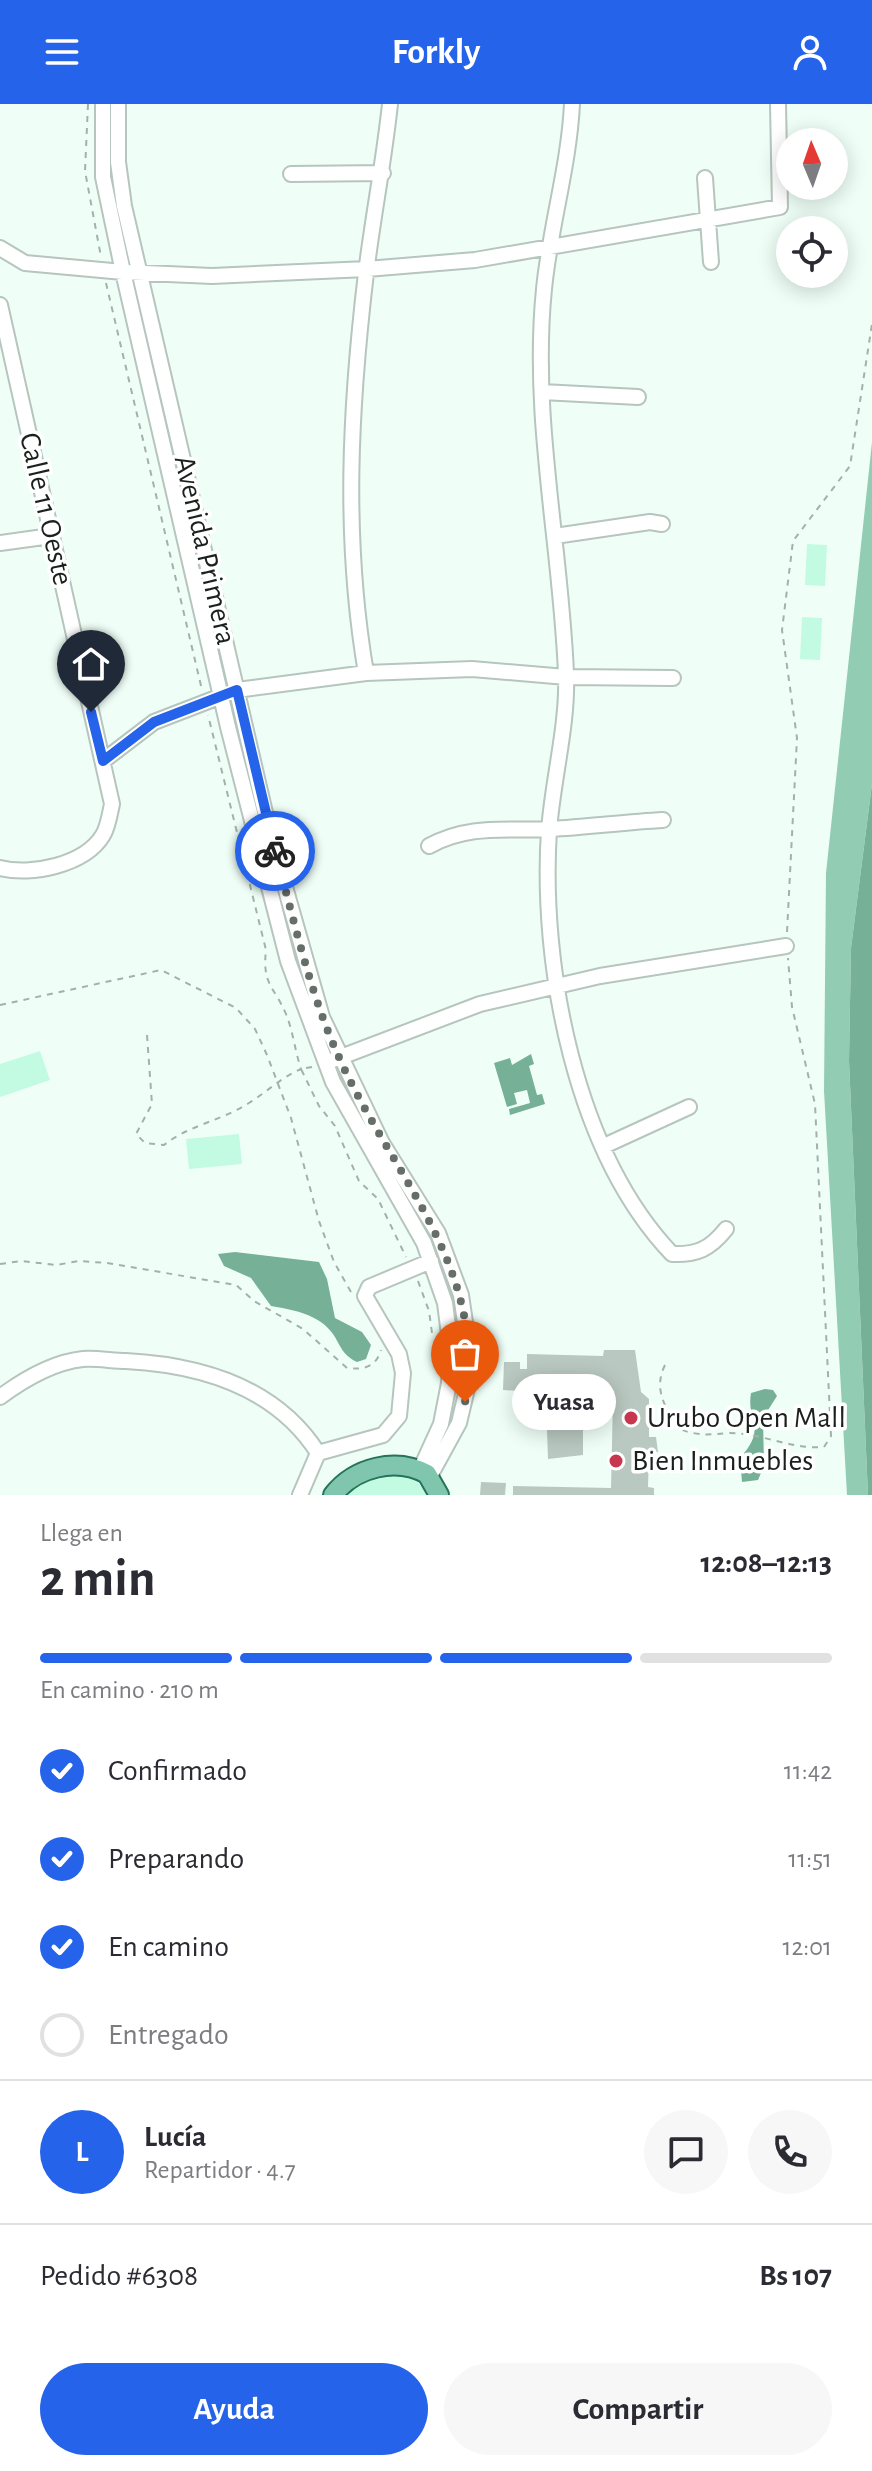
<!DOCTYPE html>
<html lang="es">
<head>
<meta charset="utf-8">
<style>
  :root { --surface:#fff; --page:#f7f7f7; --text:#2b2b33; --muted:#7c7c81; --line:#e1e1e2; --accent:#2563eb }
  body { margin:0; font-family:"Alegreya Sans",sans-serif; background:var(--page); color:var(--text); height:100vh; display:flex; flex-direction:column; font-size:30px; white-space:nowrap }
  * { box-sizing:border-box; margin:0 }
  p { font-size:26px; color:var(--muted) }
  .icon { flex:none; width:44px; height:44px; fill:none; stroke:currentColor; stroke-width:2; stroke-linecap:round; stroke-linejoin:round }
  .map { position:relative; height:1391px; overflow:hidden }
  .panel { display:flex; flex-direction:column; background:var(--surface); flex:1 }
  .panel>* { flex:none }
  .needle { width:52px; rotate:358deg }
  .fabs { position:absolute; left:776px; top:24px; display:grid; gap:16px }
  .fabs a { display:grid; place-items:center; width:72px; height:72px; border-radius:50%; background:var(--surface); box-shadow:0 4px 20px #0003; font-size:40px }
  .pin { position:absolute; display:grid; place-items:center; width:68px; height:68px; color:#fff; margin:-82px -34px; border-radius:50% 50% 50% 0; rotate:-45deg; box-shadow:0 0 8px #0007 }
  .pin .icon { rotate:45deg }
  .courier { position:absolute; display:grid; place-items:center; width:80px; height:80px; margin:-40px; border:6px solid #2563eb; border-radius:50%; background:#fff; color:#222; box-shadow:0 2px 10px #0007 }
  .bubble { position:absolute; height:56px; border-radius:28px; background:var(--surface); box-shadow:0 4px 20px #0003; font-size:26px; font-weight:600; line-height:56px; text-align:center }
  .overview em { font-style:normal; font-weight:600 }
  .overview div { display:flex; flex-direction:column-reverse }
  .overview { display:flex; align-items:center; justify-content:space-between; height:136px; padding:0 40px }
  h1 { font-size:52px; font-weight:600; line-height:60px }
  .bar { display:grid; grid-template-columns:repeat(4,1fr); gap:12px 8px; align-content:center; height:96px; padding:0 40px }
  .bar i { height:10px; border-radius:6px; background:var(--line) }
  .bar .on { background:var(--accent) }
  .bar p { grid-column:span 4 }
  .line { display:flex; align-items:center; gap:20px; padding:0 40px; border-top:2px solid var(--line) }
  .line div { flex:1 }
  .round { display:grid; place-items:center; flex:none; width:84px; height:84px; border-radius:42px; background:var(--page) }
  ol { padding:0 40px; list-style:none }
  li { display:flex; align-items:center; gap:24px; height:88px }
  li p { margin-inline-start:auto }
  li .icon { padding:8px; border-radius:50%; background:var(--accent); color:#fff; stroke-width:4 }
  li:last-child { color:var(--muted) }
  li i { width:44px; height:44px; border:4px solid var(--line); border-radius:50% }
  .cta { display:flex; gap:16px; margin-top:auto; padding:16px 40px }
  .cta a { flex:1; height:92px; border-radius:48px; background:var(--accent); color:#fff; font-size:32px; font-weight:600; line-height:92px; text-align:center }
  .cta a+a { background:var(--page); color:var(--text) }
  header { display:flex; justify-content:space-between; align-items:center; height:104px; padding:0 40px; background:var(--accent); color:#fff; font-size:36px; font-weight:600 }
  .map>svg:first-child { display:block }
</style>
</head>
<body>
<header><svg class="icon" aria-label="menu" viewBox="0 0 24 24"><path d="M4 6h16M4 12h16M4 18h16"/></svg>Forkly<svg class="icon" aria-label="person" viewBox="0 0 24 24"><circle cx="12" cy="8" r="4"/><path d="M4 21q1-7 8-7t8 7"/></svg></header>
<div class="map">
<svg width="872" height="1391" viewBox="0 0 872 1391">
  <rect width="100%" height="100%" fill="#effff7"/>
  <path fill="#c2fbe1" d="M807,440l20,1 -2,41 -20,-1z
    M802,513l20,1 -2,42 -20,-1z
    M40,947l10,29 -50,17v-33z
    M239,1030l3,30 -53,5 -3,-30z
    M381,1370c20,0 37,2 46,21h-84l15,-13z"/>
  <path fill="#92cdb3" d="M872,338v342l-21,164 -2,113 19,434h-21l-23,-404 2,-218z"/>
  <path fill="#76b097" d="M872,680v711h-4l-19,-434 2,-113z
    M531,950l3,10 -5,2 8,29 5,-1 3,10 -35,11 -1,-6 21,-6 -3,-13 -13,3 3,11 -10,3 -13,-44 16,-5 2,7z
    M235,1148l84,10 8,17 8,39 27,14 9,13 -5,14 -9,3c-15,-7 -16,-16 -24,-28 -14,-20 -40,-24 -62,-28l-20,-28 -27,-12 -6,-12z
    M765,1285l8,1 4,6 -14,22 1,48 -6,14 -16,2 -2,-24c28,-31 6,-36 11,-65z"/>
  <path fill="#b9c8c1" d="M604,1246h31l6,42 8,7v38h7l2,15h-9l-1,35 6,1v7h-141v-9l98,2 2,-90 -89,-2 -3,-5 -18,-1 1,-28h16v7h7v-15l76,2z
    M552,1322h31v29l-35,4 -1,-29h5z
    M481,1378l25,1 -1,12h-25z"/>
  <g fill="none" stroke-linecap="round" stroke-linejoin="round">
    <defs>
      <path id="minor" d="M103,0v73l20,95 105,455 60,234 45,121 91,161 21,60 6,47 -2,33 -8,41 -21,46
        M118,0v58l6,44 146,628 52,183 60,126 56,90 23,62 8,54 -1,36 -9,38 -29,53
        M572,0c-3,62 -22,123 -28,185 -13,129 17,256 22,385 2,51 -13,104 -17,156 -9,136 26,322 123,424 25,1 38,-5 54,-25
        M291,70l92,-1
        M705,74l6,84
        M0,144l25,15 98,9 89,4 155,-7 108,-9 305,-53 -2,-103
        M0,201l112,499c-2,9 -4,23 -9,31 -18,30 -72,41 -103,33
        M542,288l96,5
        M555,432l95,-14 12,2
        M0,439l51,-7
        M366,569c-23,-135 -16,-265 0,-400 7,-57 18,-112 24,-169
        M103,657l51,-39 83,-32 129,-17 106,-4 94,8 107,1
        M429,742c40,-22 77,-15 121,-17 38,-2 75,-7 113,-9
        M333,956l147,-56 120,-28 186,-30
        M604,1042l85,-39
        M0,1293c23,-17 54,-35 83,-38 14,-1 30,2 43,2 75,4 150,26 192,92
        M300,1391l18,-42 65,-18 16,-19 4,-43 -4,-19 -34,-58 4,-9 62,-26"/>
      <path id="major" d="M333,1391c22,-28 63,-38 94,-21l12,21"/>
    </defs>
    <use href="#minor" stroke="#b6c5bd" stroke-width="18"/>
    <use href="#major" stroke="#257359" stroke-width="22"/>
    <path stroke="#a4b1ab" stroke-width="2" stroke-dasharray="6 6" stroke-linecap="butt" d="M88,0l-3,67 16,86
      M106,179l96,407
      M787,828l10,-194 -15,-108 11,-89 57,-75 22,-142
      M0,901l161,-35 75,38 19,21 12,26 24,63 28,103 15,41 17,30
      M147,931l5,69 -16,30 9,9 19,2c25,-20 57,-24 85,-42 18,-11 31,-25 52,-34 -6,-18 -8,-38 -15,-55 -12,-28 -24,-29 -20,-64l-58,-235
      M312,963l-11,2 18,37 16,20 24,55 19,18 28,58
      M0,1160l21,-3 35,4 23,-4 28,2 129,22 18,16 49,28 44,39c17,2 29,-1 34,-18
      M418,1177l11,30 3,22 3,-2
      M665,1261c-12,24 0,44 15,64 20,8 31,5 50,4 32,0 62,17 94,14l7,-11 -16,-332 -23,-97 -4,-49"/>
    <use href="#minor" stroke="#fff" stroke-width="14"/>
    <use href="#major" stroke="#80c6af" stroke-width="18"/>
  </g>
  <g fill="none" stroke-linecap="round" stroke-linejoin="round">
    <path stroke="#656e69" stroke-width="8" stroke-dasharray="0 14.4" d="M275,747c19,68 34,140 63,204 50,115 151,213 127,347"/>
    <path stroke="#2563eb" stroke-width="10" d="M91,608l12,49 51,-39 83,-32 38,161"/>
  </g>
  <g fill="#c83750" stroke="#fff" stroke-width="3">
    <circle cx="631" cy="1314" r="8"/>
    <circle cx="616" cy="1357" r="8"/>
  </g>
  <g text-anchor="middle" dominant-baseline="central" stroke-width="7" stroke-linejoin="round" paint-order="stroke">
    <g font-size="30" fill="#1a201d" stroke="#fff">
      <text transform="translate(46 405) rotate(77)">Calle 11 Oeste</text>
      <text transform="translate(205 446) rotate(77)">Avenida Primera</text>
    </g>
    <g font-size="30" fill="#1a201d" stroke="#fff" text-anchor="start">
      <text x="647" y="1314">Urubo Open Mall</text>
      <text x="632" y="1357">Bien Inmuebles</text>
    </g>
  </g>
</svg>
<div class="fabs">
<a><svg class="needle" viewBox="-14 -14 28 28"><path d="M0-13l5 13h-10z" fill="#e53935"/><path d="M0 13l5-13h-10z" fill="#7c7c81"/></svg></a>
<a><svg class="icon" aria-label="locate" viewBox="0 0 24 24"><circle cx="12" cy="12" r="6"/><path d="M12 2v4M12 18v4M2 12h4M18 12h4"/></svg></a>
</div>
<div class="pin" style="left:465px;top:1298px;background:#ea580c"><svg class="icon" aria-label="bag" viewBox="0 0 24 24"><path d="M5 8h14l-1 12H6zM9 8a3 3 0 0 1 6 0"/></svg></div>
<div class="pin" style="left:91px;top:608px;background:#1f2937"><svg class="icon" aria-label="home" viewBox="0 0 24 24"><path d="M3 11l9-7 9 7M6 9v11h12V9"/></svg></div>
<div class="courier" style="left:275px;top:747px"><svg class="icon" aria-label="bike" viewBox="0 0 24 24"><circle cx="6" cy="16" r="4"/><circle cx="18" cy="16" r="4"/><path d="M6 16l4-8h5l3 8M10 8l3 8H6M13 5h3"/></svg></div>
<div class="bubble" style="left:512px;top:1270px;width:104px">Yuasa</div>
</div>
<section class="panel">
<div class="overview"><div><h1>2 min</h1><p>Llega en</p></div><em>12:08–12:13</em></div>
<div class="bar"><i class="on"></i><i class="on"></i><i class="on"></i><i></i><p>En camino · 210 m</p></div>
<ol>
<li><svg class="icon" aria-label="check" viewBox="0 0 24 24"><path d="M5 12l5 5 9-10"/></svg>Confirmado<p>11:42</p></li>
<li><svg class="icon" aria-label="check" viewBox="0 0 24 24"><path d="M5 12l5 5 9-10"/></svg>Preparando<p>11:51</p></li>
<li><svg class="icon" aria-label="check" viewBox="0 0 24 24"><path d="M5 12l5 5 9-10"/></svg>En camino<p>12:01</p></li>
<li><i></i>Entregado</li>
</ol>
<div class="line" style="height:144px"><b class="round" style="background:var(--accent);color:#fff">L</b><div><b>Lucía</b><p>Repartidor · 4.7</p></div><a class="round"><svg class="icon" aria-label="chat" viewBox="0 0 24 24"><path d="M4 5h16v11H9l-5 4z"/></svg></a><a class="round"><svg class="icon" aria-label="phone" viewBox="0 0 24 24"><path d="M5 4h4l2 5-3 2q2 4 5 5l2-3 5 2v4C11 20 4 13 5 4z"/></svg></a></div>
<div class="line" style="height:104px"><div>Pedido #6308</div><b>Bs 107</b></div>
<div class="cta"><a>Ayuda</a><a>Compartir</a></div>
</section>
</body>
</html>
